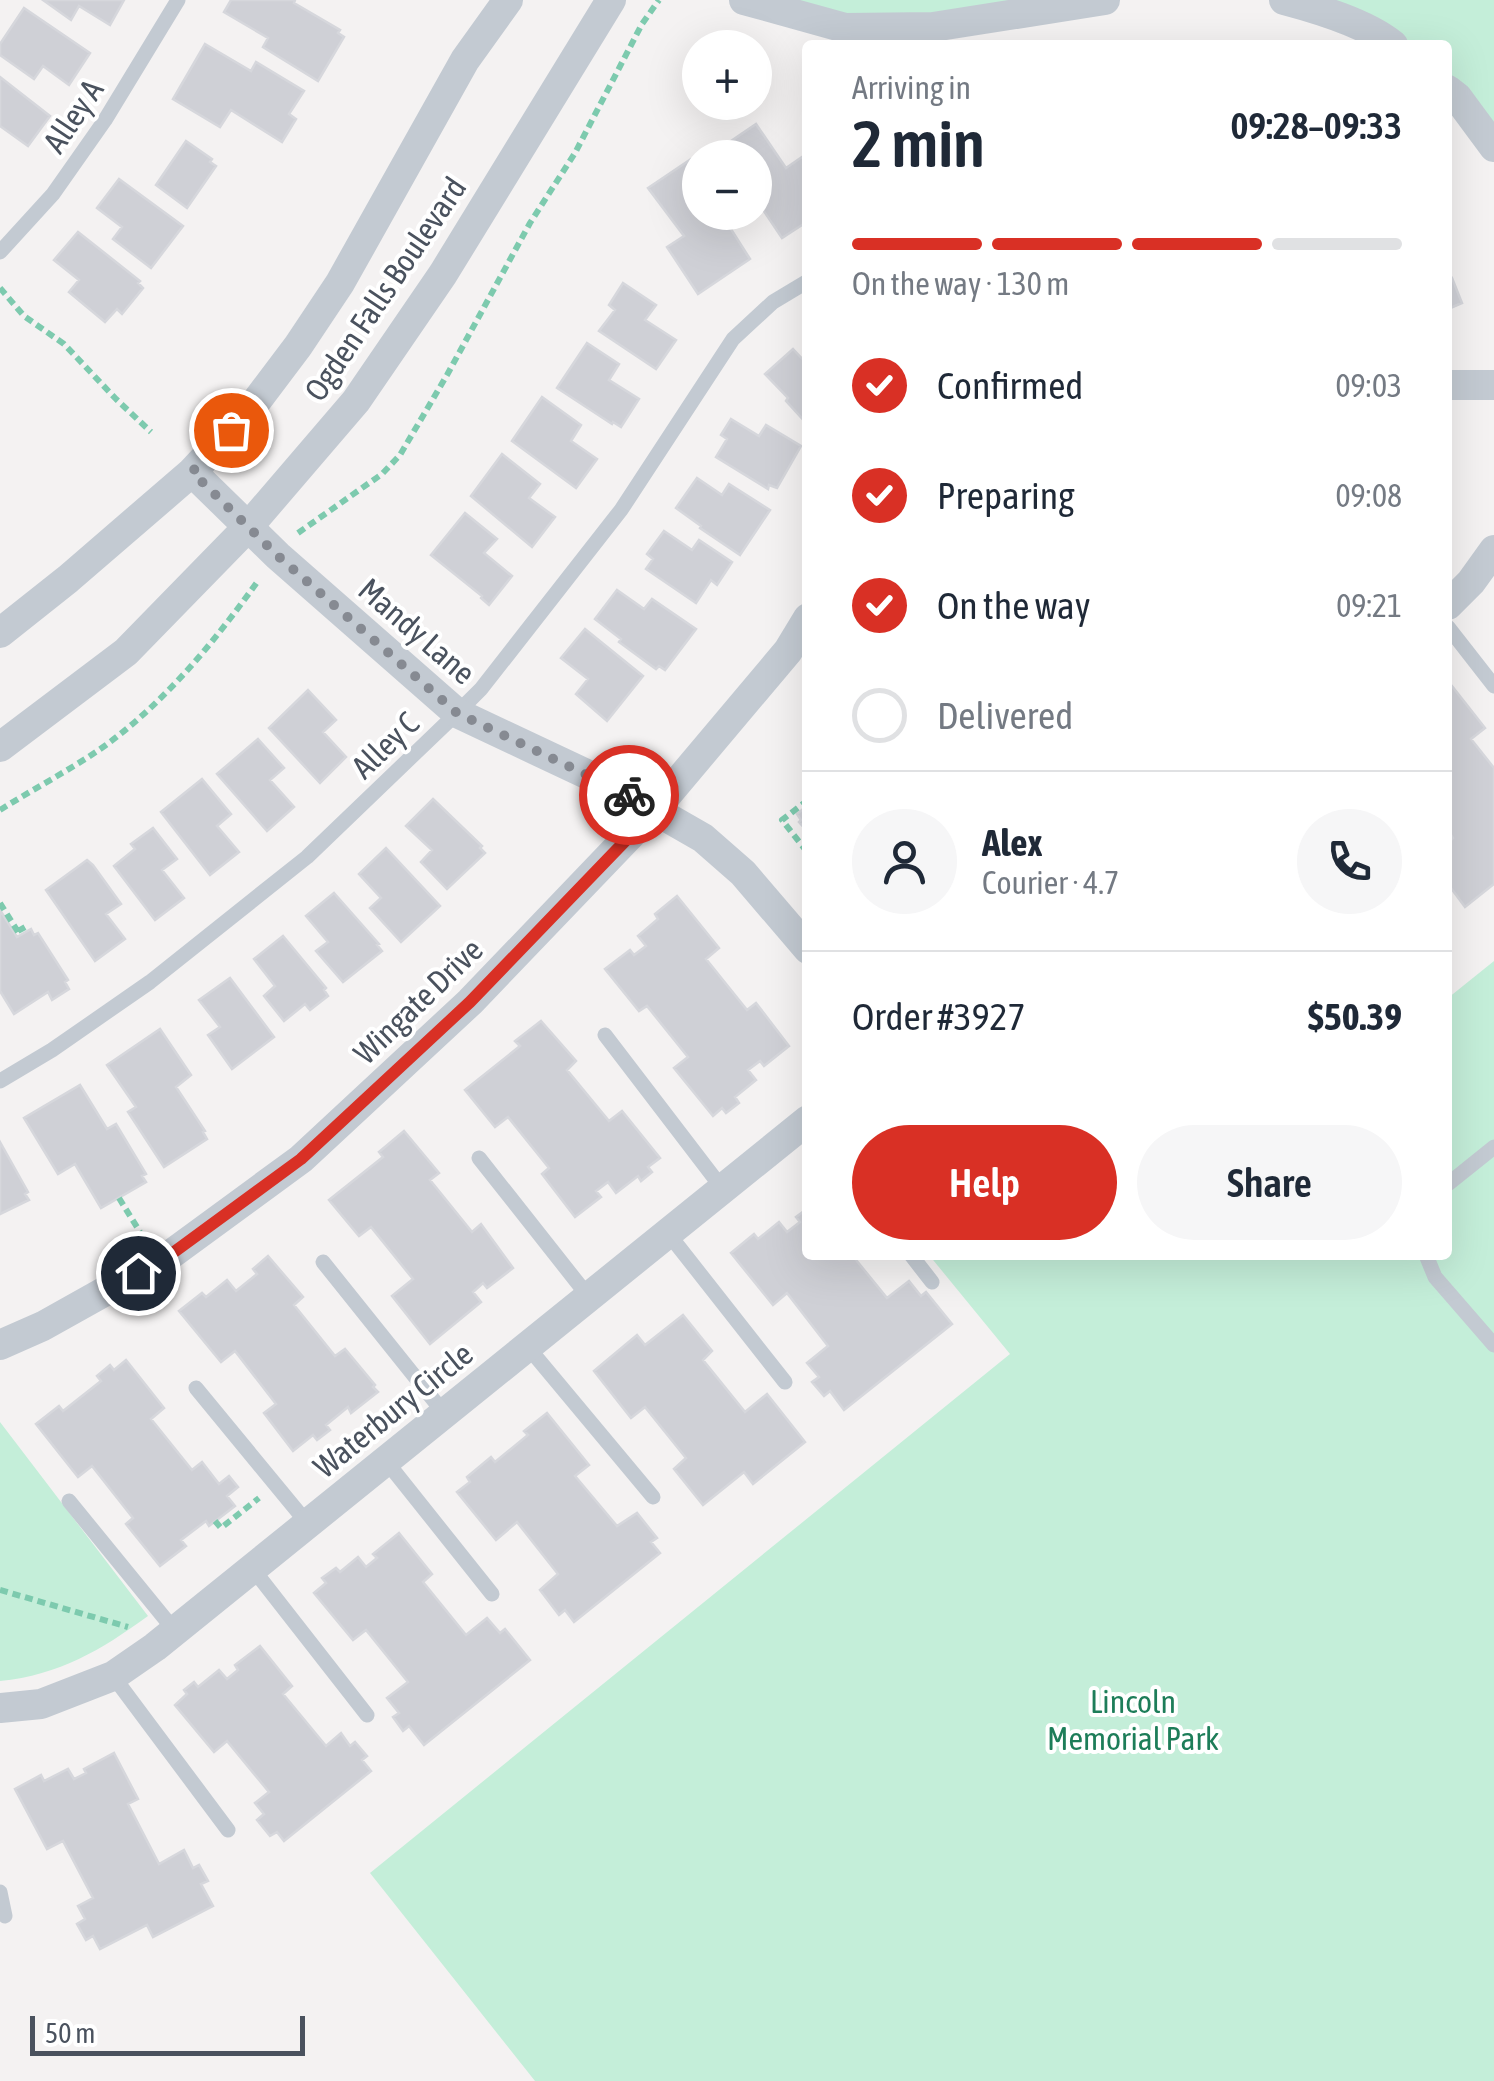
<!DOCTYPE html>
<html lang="en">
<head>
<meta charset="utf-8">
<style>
  :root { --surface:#fff; --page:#f6f6f7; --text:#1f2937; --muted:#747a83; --line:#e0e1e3; --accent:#d93025 }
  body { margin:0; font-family:"Asap Condensed",sans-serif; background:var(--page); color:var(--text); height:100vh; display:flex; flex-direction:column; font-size:38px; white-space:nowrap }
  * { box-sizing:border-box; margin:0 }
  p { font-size:32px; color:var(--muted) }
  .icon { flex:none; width:55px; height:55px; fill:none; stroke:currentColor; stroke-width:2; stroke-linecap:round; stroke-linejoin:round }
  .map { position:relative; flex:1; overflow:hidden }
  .side { position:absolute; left:802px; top:40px; width:650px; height:1220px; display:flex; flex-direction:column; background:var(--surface); border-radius:10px; box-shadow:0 10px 40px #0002 }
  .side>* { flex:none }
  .tools { position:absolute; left:682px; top:30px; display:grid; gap:20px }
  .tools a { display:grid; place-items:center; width:90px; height:90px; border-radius:50%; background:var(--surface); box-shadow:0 10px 40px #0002; font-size:50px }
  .scale { position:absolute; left:30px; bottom:25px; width:275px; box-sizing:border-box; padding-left:10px; border:5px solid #4a525e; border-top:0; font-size:28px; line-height:35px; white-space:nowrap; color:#4a525e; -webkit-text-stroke:8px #fff; paint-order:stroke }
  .pin { position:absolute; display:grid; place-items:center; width:85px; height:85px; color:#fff; margin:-42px; border:5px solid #fff; border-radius:50%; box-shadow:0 2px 10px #0007 }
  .courier { position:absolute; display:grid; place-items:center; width:100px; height:100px; margin:-50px; border:8px solid #d93025; border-radius:50%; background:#fff; color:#222; box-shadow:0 2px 12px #0007 }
  .summary em { font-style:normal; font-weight:600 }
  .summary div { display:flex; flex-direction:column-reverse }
  .summary { display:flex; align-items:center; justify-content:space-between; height:170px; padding:0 50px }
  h1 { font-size:65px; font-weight:600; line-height:75px }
  .bar { display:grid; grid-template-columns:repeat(4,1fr); gap:15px 10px; align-content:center; height:120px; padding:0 50px }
  .bar i { height:12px; border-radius:8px; background:var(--line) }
  .bar .selected { background:var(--accent) }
  .bar p { grid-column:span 4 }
  .line { display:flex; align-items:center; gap:25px; padding:0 50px; border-top:2px solid var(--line) }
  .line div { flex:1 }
  .round { display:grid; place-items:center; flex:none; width:105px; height:105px; border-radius:52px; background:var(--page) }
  ol { padding:0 50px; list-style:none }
  li { display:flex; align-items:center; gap:30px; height:110px }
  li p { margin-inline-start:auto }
  li .icon { padding:10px; border-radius:50%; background:var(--accent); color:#fff; stroke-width:4 }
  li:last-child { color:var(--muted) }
  li i { width:55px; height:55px; border:5px solid var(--line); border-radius:50% }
  .primary-button { display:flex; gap:20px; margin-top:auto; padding:20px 50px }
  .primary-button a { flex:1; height:115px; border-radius:60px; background:var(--accent); color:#fff; font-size:40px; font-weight:600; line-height:115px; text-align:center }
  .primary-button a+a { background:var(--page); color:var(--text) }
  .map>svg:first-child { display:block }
</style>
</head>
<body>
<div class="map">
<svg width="1494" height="2081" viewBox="0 0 1494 2081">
  <rect width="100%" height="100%" fill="#f4f2f2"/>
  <path fill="#c4eed9" d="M744,0h361l-172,27z
    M1284,0h210v147l-46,-57v-45h-55z
    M1494,961v1120h-959l-165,-208 640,-519 -81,-99h519v-257z
    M0,1422l148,194c-47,34 -88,59 -148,65z"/>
  <path fill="#cfd0d6" stroke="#d6d7dc" stroke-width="2.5" d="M43,0h81l-14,25 -31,-19 -8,14z
    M231,0h64l-1,3 46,27 -2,3 6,4 -26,44 -55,-34 5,-9 -44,-26z
    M24,8l66,45 -21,32 -26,-19 -9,13 -34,-24v-11z
    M205,44l46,27 5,-9 48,29 -15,23 7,5 -14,23 -51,-32 -11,17 -47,-28z
    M0,77l50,39 -22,30 -28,-20z
    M756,124l30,44 16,-11 6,9v55l-26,17 -27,-40v-40h-41l-2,-4z
    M186,141l26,18 -2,3 6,4 -29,42 -31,-23z
    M691,159l9,8v45h26l-4,3 28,44 -52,35 -31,-47 17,-11 -36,-48z
    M119,179l64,47 -32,42 -38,-29 9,-12 -25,-19z
    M78,232l62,49 -2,2 5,5 -21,26 -5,-5 -12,13 -36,-30 10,-12 -25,-20z
    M1452,278l10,25 -14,6v-29z
    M623,283l33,22 -11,15 31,20 -20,29 -57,-38 16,-21 -6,-5z
    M587,343l32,21 -10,16 30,19 -18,28 -8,-5 -1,2 -55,-36z
    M793,349l15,16v60l-22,-24 2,-3 -23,-24z
    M542,397l39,28 -10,16 26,18 -21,29 -64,-47z
    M731,419l28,17 7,-11 35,21 -24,42 -8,-3 -1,4 -52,-32 11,-18 -6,-4z
    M502,454l38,30 -11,14 26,19 -23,30 -61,-51z
    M697,478l25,17 7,-11 41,26 -30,45 -40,-27 1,-2 -25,-18z
    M465,513l32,26 -13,14 28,23 -23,29 -8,-7 1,-2 -51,-41z
    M664,531l28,19 7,-10 33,22 -15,23 -6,-5 -15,23 -50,-34 7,-10 -6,-5z
    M617,590l27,19 8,-10 44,30 -31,41 -6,-4 -3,3 -37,-27 2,-3 -26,-20z
    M585,629l58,47 -36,45 -31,-27 12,-15 -27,-21z
    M1448,681l37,47 -14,11 23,29v116l-29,23 -17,-23v-41l5,-5 -5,-8z
    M308,690l28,30 -13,12 23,25 -26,26 -51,-55z
    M258,739l26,29 -14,12 24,27 -27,24 -50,-57z
    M202,779l29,35 -14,12 22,26 -29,23 -49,-63z
    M433,799l49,47 -2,2 5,5 -38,36 -26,-27 11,-12 -26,-24z
    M808,805v27l-9,-10 2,-2 -4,-6z
    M153,828l24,31 -15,11 22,28 -29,22 -41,-54 21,-17 -4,-5z
    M386,848l54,58 -39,36 -31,-34 11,-10 -22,-24z
    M87,860l6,5 28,39 -15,10 19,25 -30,22 -49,-71z
    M334,893l45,51 -2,1 5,6 -39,31 -27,-31 12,-9 -22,-26z
    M677,896l42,52 -13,11 41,51 9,-7 33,43 -25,20 -4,-5 -12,9 8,10 -21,17 4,6 -13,10 -4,-5 -9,8 -39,-48 14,-11 -41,-51 -8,5 -34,-42 25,-19 4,5 12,-9 -8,-10 20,-17 -3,-5z
    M0,910l17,27 14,-8 3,6 4,-2 30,47 -3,2 4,7 -17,11 -4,-8 -34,22 -14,-23z
    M283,936l43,52 -2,2 4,6 -18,14 -5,-6 -21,17 -20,-25 11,-10 -21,-27z
    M230,978l44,59 -42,32 -24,-34 12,-8 -21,-27z
    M541,1021l35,40 -9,9 42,51 13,-10 38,47 -12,9 4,5 -11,9 -3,-5 -22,17 -8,-11 -12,9 5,6 -26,20 -33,-43 7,-6 -41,-51 -13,10 -30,-37 55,-44 -5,-5z
    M160,1029l31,46 -15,12 29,44 -2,1 4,7 -43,28 -36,-55 8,-5 -29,-42z
    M80,1085l27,44 9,-5 30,50 -4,2 4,6 -45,26 -26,-44 -17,10 -34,-56z
    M404,1131l35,42 -9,7 42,52 9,-8 32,44 -26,20 -4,-5 -10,9 8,10 -51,42 -38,-48 21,-17 -42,-52 -12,9 -30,-36 54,-43 -4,-5z
    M0,1142l28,50 -3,2 4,6 -29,14z
    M808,1208v47h44l35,43 22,-17 12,15 5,-4 26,32 -108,86 -14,-19 -6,5 -12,-14 7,-5 -12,-14 21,-17 -41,-53 -14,12 -42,-52 23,-19 4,5 21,-17 8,10 13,-10 -4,-5z
    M268,1256l35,41 -9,8 41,51 10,-7 30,36 -2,2 5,5 -27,21 -3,-6 -22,18 4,5 -13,10 -4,-5 -20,16 -29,-38 12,-9 -41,-53 -14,11 -42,-51 23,-18 4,4 21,-17 9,11 21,-17 -4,-5z
    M683,1315l29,36 -9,9 42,52 22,-18 38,48 -52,42 -9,-12 -41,33 -29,-36 12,-11 -41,-51 -14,11 -37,-47 43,-36 8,10z
    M126,1360l38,48 -13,11 41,51 10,-8 17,22 10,-8 9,11 -11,9 8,10 -26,20 -3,-5 -25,19 5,6 -26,20 -34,-42 7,-6 -41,-52 -14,11 -42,-53 23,-18 4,5 38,-30 -4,-5 13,-11 4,5z
    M547,1413l42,52 -14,11 42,50 20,-13 20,25 -6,4 9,11 -86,69 -9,-12 -6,5 -19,-25 18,-16 -41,-52 -21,18 -39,-48 13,-10 -3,-5 24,-20 4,5 33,-27 -4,-4z
    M399,1533l33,41 -9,8 43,53 21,-17 13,15 5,-4 25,31 -106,85 -15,-19 -6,5 -10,-14 6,-4 -12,-15 21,-16 -42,-52 -13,10 -39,-47 12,-10 -4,-5 14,-10 4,4 18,-15 8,10 11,-9 -4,-4z
    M260,1646l32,40 -9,8 43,52 15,-13 9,13 5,-4 12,14 -5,4 9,11 -87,70 -7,-9 -7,4 -13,-16 7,-6 -9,-11 14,-11 -42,-51 -13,11 -39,-47 12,-11 -3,-4 10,-8 4,5 21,-17 8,9 11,-9 -3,-5z
    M114,1753l24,46 -10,5 31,60 25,-14 9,18 6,-3 9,16 -7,3 12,22 -60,31 -6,-12 -47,24 -7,-13 -7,4 -9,-16 8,-5 -7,-13 15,-8 -30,-57 -16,8 -32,-60 26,-14 3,6 24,-12 6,10 12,-6 -2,-4z"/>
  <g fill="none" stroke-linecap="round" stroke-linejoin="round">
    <path stroke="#7dcaae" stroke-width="6" stroke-dasharray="8 5" stroke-linecap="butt" d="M0,288l24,28 40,28 52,55 35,33
      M298,533l84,-59 18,-19 47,-80 83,-152 45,-70 67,-129 17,-24
      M808,800l-26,20 26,33
      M0,810c35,-22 72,-41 106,-65 61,-45 108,-103 152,-164
      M0,903l20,32
      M18,931l7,-4 2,4
      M119,1198l21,34
      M215,1521l6,7 38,-30
      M0,1590l128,37"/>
    <path stroke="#c3cad2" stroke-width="15" d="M0,252l53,-58 52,-74 73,-120
      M1448,627l46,59
      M605,1035l117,153
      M0,1081l52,-31 98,-68 157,-125 150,-144 24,-24 140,-179 112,-171 40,-37 35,-21
      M479,1158l109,138
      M1448,1184l46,-37
      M667,1232l118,150
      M911,1255l21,27
      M1426,1255l9,22 59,68
      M323,1262l121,151
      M527,1346l126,151
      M196,1388l112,136
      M386,1461l106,133
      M69,1501l106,130
      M253,1569l114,146
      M113,1676l115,154
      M0,1892l5,24"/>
    <path stroke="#c3cad2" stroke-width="30" d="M744,0l101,28 88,-1 172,-27
      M1284,0c34,9 82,23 109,45
      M1448,90l9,7 37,50
      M1448,385h46
      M192,472l86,84 179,157 157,74 89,51 40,35 65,76
      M1448,605l23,-23 23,-32
      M0,633l68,-54 124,-107 57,-61 49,-65 42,-63 125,-223 43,-60
      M0,747l126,-95 122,-125 108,-126 87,-127 168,-274
      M0,1345l43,-19 127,-71 131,-96 169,-157 185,-193 133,-158 20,-33
      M0,1708l41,-4 72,-28 42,-29 653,-527"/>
  </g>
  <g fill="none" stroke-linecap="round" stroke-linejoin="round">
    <path stroke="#868a92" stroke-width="10" stroke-dasharray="0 18" d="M231,430l-39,42 86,84 179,157 172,82"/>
    <path stroke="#d93025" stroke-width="12" d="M138,1273l32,-18 131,-96 169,-157 185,-192 -26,-15"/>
  </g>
  <g text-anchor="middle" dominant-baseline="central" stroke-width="8" stroke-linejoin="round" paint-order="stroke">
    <g font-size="32" fill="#4a525e" stroke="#fff">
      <text transform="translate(73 116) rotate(-56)">Alley A</text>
      <text transform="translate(385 289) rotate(-56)">Ogden Falls Boulevard</text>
      <text transform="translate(417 631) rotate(41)">Mandy Lane</text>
      <text transform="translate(385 745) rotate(-44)">Alley C</text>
      <text transform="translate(418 1001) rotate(-44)">Wingate Drive</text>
      <text transform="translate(393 1410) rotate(-39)">Waterbury Circle</text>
    </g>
    <g font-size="32" fill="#1d7d59" stroke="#fff">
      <text x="1133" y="1701">Lincoln<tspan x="1133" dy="37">Memorial Park</tspan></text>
    </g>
  </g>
</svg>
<div class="tools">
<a>+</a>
<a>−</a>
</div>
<div class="scale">50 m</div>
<div class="pin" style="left:231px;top:430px;background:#ea580c"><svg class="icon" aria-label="bag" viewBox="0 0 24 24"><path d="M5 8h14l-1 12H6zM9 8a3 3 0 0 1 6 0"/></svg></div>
<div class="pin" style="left:138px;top:1273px;background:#1f2937"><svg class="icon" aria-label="home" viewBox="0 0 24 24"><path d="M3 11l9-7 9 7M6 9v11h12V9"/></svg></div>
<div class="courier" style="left:629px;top:795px"><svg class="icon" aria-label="bike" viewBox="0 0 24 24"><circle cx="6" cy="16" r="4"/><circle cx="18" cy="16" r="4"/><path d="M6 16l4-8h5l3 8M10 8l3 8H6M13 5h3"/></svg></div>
<section class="side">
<div class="summary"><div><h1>2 min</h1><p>Arriving in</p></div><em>09:28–09:33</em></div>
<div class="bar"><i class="selected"></i><i class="selected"></i><i class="selected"></i><i></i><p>On the way · 130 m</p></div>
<ol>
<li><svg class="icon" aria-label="check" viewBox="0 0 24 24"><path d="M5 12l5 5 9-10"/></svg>Confirmed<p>09:03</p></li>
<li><svg class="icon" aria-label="check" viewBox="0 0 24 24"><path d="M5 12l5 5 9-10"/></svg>Preparing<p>09:08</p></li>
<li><svg class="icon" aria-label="check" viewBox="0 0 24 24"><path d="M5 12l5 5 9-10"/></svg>On the way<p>09:21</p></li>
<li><i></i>Delivered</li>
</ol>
<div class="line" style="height:180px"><a class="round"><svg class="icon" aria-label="person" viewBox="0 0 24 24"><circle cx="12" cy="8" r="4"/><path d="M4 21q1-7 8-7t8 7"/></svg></a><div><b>Alex</b><p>Courier · 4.7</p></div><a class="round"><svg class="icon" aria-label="phone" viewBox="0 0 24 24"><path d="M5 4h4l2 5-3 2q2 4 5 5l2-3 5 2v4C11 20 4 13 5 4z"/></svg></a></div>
<div class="line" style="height:130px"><div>Order #3927</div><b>$50.39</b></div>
<div class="primary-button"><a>Help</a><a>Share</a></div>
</section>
</div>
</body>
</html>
